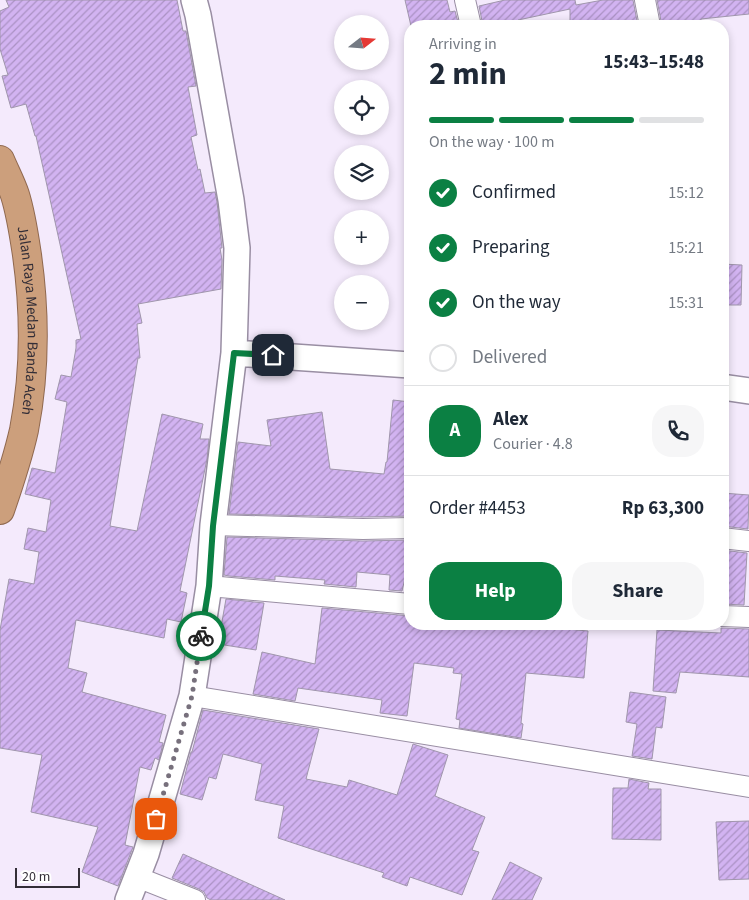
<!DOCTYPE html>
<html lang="en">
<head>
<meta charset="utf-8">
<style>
  :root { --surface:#fff; --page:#f6f6f7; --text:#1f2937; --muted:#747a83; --line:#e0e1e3; --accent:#0b8043 }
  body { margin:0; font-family:"Source Sans 3",sans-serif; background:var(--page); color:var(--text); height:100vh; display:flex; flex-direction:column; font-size:19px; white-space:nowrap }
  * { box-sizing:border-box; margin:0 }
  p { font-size:16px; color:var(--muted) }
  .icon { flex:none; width:28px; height:28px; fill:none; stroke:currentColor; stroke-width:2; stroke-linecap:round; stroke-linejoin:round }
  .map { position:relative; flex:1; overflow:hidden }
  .details { position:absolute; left:404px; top:20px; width:325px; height:610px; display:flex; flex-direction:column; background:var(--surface); border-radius:20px; box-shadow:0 2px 8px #0003 }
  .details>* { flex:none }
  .needle { width:32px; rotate:73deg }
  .buttons { position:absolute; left:334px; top:15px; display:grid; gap:10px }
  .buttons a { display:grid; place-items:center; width:55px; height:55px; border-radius:50%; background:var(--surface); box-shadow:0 2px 8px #0003; font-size:25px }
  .scale { position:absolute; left:15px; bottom:12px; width:65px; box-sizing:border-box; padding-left:5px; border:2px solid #332e37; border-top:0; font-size:14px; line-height:18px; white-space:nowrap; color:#332e37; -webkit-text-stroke:4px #fff; paint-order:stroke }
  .pin { position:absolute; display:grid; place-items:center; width:42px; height:42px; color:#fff; margin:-21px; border-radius:10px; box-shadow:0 2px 8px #0006 }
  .courier { position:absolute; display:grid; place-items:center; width:50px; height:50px; margin:-25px; border:4px solid #0b8043; border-radius:50%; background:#fff; color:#222; box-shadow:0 1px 6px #0007 }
  .summary em { font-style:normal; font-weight:700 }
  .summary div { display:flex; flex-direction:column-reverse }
  .summary { display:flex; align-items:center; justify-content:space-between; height:85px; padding:0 25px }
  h1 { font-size:32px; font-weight:700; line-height:38px }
  .bar { display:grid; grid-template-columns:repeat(4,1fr); gap:8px 5px; align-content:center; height:60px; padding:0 25px }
  .bar i { height:6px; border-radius:4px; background:var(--line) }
  .bar .on { background:var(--accent) }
  .bar p { grid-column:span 4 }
  .line { display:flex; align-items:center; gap:12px; padding:0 25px; border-top:1px solid var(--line) }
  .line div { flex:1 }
  .round { display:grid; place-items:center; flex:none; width:52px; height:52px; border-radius:20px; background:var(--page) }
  ol { padding:0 25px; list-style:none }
  li { display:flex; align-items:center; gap:15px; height:55px }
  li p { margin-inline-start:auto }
  li .icon { padding:5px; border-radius:50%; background:var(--accent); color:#fff; stroke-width:4 }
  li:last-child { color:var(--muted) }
  li i { width:28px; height:28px; border:2px solid var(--line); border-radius:50% }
  .button { display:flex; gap:10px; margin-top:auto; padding:10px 25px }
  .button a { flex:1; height:58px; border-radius:20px; background:var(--accent); color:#fff; font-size:20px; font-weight:700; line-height:58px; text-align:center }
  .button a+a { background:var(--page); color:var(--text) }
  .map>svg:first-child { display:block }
</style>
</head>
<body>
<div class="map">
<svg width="749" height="900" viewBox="0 0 749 900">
  <defs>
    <pattern id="building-hatch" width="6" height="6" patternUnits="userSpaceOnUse" patternTransform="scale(1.25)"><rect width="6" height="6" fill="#d2b3f1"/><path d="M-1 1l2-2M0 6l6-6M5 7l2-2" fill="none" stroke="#ab92c4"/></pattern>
  </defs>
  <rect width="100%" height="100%" fill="#f4eafc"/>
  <path fill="url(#building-hatch)" stroke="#a096ac" d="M6,0h171l6,31h3l10,55 -8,1 9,48 -6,2 7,33 2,-1 5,24 10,-1 2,10 5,46h-2l2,12 -1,29 -83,15 4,19 -5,1 3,34h-2l-28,168 27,5 25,-117 41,10 -3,15h9l-2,20 -27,132 7,2 -6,29 -14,-3 -3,19 -88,-18 -8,48 19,5 -5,19 84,23 -7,27 4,1 -4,17 -4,-2 -4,12 -11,-3 -15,78 8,2 -15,39 -36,-14 16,-45 -67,-15 11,-57 -42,-7v-118l9,-51 25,5 5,-32 -15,-3 4,-21 18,4 5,-32 -26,-6 7,-26 23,5 12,-71 -12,-3 6,-24 10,2 5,-29v-8l5,-1 -45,-203h-1l-9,-32 -15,4 -9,-32 6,-1 -8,-26v-38l9,-4z
    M405,0h42l3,12 5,-1 4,15h-48z
    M505,0h70l1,5 27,-5h30l5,26h-68v-17l-52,11 1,6h-36l-4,-20z
    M657,0h92v14l-48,5 -1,7h-38z
    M722,264l20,1 -1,40h-19z
    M393,400l17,2v114l-47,1 -134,-3 9,-72 33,4 -4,-26 55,-8 8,57 54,5 2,-12h1z
    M722,493l27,2 -1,34 -26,-3z
    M227,537l136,4 47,-1v35l-4,-1 -4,17 -13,-1 1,-15 -33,-3 -1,15 -32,-3 1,-4 -50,-4v4l-46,-4 -5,-1z
    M722,550l25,3 -3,52 -22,-1z
    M226,599l38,4 -8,47 -38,-6z
    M322,608l88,8v8h82l32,4v-3l64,6 -4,47 -58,-5 -5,50 2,1 -2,14 -62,-10 1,-8 -4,-1 6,-45 -9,-1 1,-5 -40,-5 -7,53 -27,-3 2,-13 -84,-12 -3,13 -42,-7 9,-42 53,12z
    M721,628l28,1v48l-69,-5 -4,21 -23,-2 4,-61 64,3z
    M630,692l36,5 -4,31 -6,-1 -4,32 -20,-3 5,-32 -11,-2z
    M203,710l116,19 -13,50 41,8 2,-7 48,15 16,-51 35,11 -13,41 50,21 -13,33 7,2 -17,43 -52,-18 -3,9 -25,-9 2,-4 -106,-35 6,-32 -29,-6 7,-36 -39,-10 -7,25 -7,-2 -7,23 -22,-6 11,-42h1z
    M629,779l20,4 -1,6h13v51l-49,-1 1,-51h15z
    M749,821v58l-30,1 -3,-58z
    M183,854l102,46h-74l-4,-2 -3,-6 -5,-3 -27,-11z
    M510,862l32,16 -10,22h-40z"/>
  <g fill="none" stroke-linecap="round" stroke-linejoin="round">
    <defs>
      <path id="minor" d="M465,0l6,26
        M645,0l5,26
        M213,525l150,4 47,-1
        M722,538l27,3
        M209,586l201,18
        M722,616l27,1
        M192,696l557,91
        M137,877l58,23"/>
      <path id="tertiary" d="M234,353l176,12
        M722,387l27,4
        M128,900l18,-46 46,-158 17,-110 4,-61 21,-172 3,-105 -6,-48 -33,-185 -4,-15"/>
      <g id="trunk">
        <path id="s1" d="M0,160c5,12 11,23 15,35 6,19 9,40 12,60 8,57 8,118 -3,175 -6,27 -15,54 -24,80"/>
      </g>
    </defs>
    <use href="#minor" stroke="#998ea3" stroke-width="22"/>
    <use href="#tertiary" stroke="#998ea3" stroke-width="28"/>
    <use href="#trunk" stroke="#8f684f" stroke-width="30"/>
    <use href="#minor" stroke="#fff" stroke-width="20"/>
    <use href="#tertiary" stroke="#fff" stroke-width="25"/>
    <use href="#trunk" stroke="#cc9f7c" stroke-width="28"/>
  </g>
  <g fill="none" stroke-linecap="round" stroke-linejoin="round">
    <path stroke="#77707c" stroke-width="5" stroke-dasharray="0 9" d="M156,819l36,-123 9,-60"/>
    <path stroke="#0b8043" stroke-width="6" d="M201,636l8,-50 4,-60 21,-173 39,2"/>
  </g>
  <g text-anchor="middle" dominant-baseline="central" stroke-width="5" stroke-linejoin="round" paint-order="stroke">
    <g font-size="15" fill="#332e37" stroke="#fff">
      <text stroke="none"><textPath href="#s1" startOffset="165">Jalan Raya Medan Banda Aceh</textPath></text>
    </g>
  </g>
</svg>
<div class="buttons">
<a><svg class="needle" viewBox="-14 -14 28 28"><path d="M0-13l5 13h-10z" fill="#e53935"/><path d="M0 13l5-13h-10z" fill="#747a83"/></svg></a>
<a><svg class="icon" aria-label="locate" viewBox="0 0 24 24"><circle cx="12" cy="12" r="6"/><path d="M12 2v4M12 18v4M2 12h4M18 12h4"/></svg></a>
<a><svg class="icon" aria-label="layers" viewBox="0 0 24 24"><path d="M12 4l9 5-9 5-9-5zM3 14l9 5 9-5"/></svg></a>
<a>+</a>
<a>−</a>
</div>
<div class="scale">20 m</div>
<div class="pin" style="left:156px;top:819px;background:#ea580c"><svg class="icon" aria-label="bag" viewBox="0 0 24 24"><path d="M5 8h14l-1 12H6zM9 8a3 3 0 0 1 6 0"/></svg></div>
<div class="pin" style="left:273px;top:355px;background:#1f2937"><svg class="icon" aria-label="home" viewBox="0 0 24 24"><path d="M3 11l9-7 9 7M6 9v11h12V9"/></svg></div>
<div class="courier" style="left:201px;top:636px"><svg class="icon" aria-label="bike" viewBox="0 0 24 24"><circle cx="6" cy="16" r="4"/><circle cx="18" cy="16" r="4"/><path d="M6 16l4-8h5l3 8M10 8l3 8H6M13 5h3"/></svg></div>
<section class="details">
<div class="summary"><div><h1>2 min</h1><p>Arriving in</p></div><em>15:43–15:48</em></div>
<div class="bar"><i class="on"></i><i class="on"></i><i class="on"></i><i></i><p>On the way · 100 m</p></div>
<ol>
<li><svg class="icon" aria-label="check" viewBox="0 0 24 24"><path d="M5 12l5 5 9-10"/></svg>Confirmed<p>15:12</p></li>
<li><svg class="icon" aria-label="check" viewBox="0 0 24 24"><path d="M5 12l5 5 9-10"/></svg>Preparing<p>15:21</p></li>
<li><svg class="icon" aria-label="check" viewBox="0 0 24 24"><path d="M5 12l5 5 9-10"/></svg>On the way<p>15:31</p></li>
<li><i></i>Delivered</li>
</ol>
<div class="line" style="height:90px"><b class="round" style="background:var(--accent);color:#fff">A</b><div><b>Alex</b><p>Courier · 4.8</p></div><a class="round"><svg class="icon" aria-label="phone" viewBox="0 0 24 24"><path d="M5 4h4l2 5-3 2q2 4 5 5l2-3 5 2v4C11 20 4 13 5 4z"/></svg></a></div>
<div class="line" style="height:65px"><div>Order #4453</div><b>Rp 63,300</b></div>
<div class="button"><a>Help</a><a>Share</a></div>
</section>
</div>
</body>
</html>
